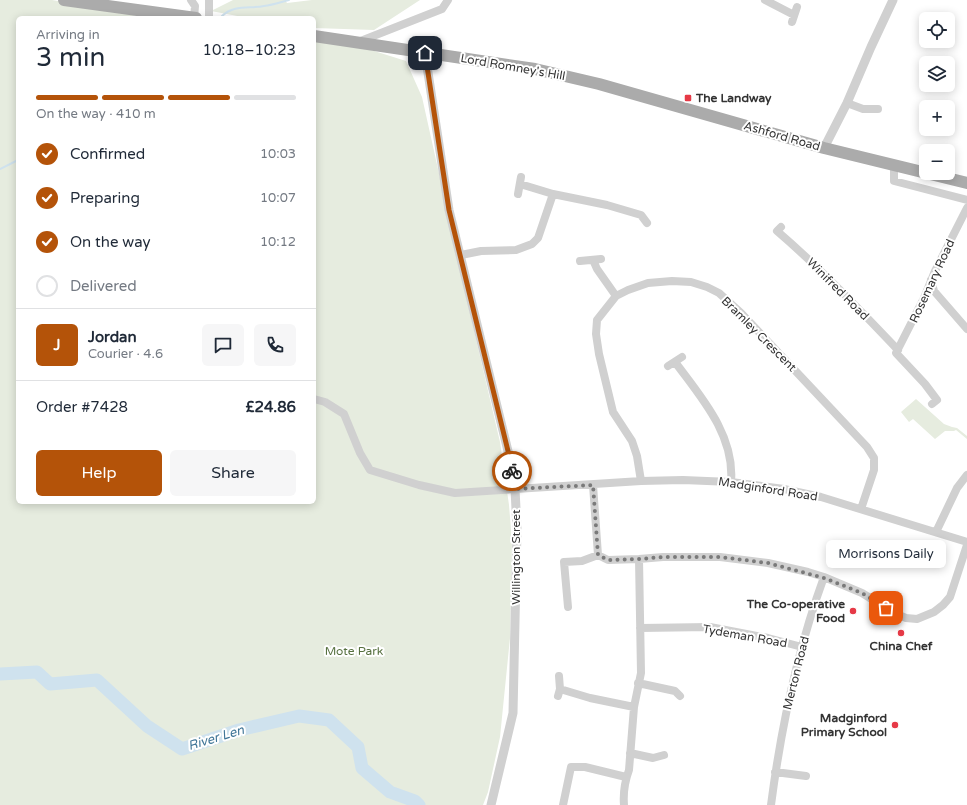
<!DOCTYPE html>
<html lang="en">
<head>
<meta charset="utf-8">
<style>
  :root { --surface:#fff; --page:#f6f6f7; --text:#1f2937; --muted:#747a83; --line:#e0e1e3; --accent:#b45309 }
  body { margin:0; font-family:"Varela Round",sans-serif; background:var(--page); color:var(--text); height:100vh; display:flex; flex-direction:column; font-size:15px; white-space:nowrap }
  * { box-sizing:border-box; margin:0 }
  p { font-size:13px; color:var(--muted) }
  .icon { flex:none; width:22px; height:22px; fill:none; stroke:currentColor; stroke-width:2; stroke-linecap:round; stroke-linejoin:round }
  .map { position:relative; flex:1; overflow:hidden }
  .side { position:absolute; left:16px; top:16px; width:300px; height:488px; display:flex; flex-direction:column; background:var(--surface); border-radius:6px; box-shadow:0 2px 10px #0003 }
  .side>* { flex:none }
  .buttons { position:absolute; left:919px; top:12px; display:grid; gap:8px }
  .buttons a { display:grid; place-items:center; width:36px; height:36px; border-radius:6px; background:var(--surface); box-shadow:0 2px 10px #0003; font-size:20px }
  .pin { position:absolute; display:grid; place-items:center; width:34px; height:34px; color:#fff; margin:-17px; border-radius:8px; box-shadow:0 2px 6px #0006 }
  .courier { position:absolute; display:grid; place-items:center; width:40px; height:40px; margin:-20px; border:3px solid #b45309; border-radius:50%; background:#fff; color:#222; box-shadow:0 1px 5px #0007 }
  .bubble { position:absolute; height:28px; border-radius:6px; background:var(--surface); box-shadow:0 2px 10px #0003; font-size:13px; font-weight:600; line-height:28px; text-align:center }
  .headline em { font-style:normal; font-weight:600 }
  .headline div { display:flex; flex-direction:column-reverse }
  .headline { display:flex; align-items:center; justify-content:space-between; height:68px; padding:0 20px }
  h1 { font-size:26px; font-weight:600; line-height:30px }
  .bar { display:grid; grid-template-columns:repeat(4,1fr); gap:6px 4px; align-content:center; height:48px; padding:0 20px }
  .bar i { height:5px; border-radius:3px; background:var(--line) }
  .bar .on { background:var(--accent) }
  .bar p { grid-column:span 4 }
  .line { display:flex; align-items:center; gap:10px; padding:0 20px; border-top:1px solid var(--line) }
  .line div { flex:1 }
  .round { display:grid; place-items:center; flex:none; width:42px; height:42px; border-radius:6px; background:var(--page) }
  ol { padding:0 20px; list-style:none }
  li { display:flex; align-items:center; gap:12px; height:44px }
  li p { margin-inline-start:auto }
  li .icon { padding:4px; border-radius:50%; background:var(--accent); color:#fff; stroke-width:4 }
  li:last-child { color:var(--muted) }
  li i { width:22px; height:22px; border:2px solid var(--line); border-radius:50% }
  .cta { display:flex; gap:8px; margin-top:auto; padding:8px 20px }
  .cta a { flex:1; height:46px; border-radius:6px; background:var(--accent); color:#fff; font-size:16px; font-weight:600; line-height:46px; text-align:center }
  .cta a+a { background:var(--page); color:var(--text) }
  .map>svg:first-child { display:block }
</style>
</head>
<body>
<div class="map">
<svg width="967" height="805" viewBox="0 0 967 805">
  <rect width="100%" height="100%" fill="#fff"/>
  <path fill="#e6ecdf" d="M0,0h52l98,18h-132v484h296v-462l57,10 35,11 16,36 50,225 28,120 9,63 3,37 -2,96 -10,99 -12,55 -5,13h-483z
    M233,0h52l2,3 25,-3h108l-46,30 -60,-2v-10h-66l-37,-7z
    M916,399l28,25 8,3 5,1 10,8v3l-11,-9 -2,1h-9l-10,8 -22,-20 -4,3 -8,-10z"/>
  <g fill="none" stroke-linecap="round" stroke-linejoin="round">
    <path stroke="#cfe2ee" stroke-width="2" d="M222,16c12,-12 28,-7 42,-10 9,-1 17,-4 25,-6
      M0,169l18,-9"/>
    <path stroke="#cfe2ee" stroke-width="13" d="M0,674l37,-2 13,12 47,-4 50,46 35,23 57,-19 60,-14 30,4 29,27 4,21 28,24 25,9 4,4"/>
    <path stroke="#d0d0d0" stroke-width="8" d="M191,0l4,6 -1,12
      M765,0l29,15
      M209,18v-18
      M792,22l5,-15
      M358,42l84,-33 6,-9
      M847,103l16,6h15
      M894,165v16l73,19
      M520,184l33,10 54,11 34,10 6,8
      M518,194l3,-17
      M781,227l-4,4c43,37 82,78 121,119
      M461,255l20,-4 35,-1 16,-6 6,-6 15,-44
      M593,260l4,9 19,27
      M580,261l21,-2
      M931,280l3,11 33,38
      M675,362c26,35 60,73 56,120
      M668,366l14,-9
      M314,399l11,3 19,12 16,39 10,17 49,15 36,8 186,-12 42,-1 48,2 53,7 37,8 146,45
      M932,404l5,-4 -12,-16 -29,-31 28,-55 11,-27 32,-63
      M641,481l-4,-25 -5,-15 -19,-29 -14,-58 -3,-20 1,-14 19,-24 12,-6 20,-7 24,-2 19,1 16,5 12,6 22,20 126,134 7,11v12l-13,39
      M593,485l5,70
      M936,532l21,-44 10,-13
      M598,555l10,5 31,-1 24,-2h57l48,6 40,9 16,5 38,16 32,20 12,5 11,1 17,-7 9,-7 7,-8 17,-52
      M568,607l-4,-45 18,-1 16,-6
      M640,628l70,-1 58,11 34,9
      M638,683l37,8 5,5
      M560,689l30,9 44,9
      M558,696l2,-7 -1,-13
      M630,753l23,5 11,-3
      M775,772l31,4
      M563,805l8,-38h14l41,10
      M624,805c-1,-12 1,-24 5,-35l5,-63 7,-34 -2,-114
      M771,805c10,-77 26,-154 53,-228"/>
    <path stroke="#d0d0d0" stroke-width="9" d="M425,53l24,157 59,241 7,38 2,40 -4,184 -22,92
      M824,148l23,-45 24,-56 22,-47"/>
    <path stroke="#ababab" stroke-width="12" d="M64,0l132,18
      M314,36l221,33 64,15 225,64 143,35"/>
  </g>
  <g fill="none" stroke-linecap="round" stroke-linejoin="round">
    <path stroke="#7a7a7a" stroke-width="4" stroke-dasharray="0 7.2" d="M512,471l3,18 78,-4 5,70 10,5 31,-1 24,-2h57l48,6 56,15 38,15 24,15"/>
    <path stroke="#b45309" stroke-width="5" d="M425,53l24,157 59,241 4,20"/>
  </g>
  <g fill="#e63946" stroke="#fff" stroke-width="1.5">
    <rect x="684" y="94" width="8" height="8" rx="2"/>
    <circle cx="853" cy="611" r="4"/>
    <circle cx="901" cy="633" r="4"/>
    <circle cx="895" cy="725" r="4"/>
  </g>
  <g text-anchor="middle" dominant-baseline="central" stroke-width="4" stroke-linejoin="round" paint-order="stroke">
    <g font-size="12" fill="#333" stroke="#fff">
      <text transform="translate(513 67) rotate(10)">Lord Romney's Hill</text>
      <text transform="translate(782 136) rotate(16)">Ashford Road</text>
      <text transform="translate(932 281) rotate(-65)">Rosemary Road</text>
      <text transform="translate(838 289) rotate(45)">Winifred Road</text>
      <text transform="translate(759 334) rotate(45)">Bramley Crescent</text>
      <text transform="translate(768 489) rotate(9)">Madginford Road</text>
      <text transform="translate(516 557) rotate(-90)">Willington Street</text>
      <text transform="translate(745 636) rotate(10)">Tydeman Road</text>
      <text transform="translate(796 673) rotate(-76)">Merton Road</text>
    </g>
    <g font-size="12" font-weight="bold" fill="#333" stroke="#fff" text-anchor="end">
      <text x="696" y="98" text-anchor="start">The Landway</text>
      <text x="845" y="604">The Co-operative<tspan x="845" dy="14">Food</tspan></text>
      <text x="901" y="646" text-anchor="middle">China Chef</text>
      <text x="887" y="718">Madginford<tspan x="887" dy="14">Primary School</tspan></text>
    </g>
    <g font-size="12" fill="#56703f" stroke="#fff">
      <text x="354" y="651">Mote Park</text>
    </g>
    <g font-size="13" font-style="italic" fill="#3f7597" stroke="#fff">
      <text transform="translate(216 738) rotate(-17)">River Len</text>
    </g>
  </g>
</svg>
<div class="buttons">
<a><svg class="icon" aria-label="locate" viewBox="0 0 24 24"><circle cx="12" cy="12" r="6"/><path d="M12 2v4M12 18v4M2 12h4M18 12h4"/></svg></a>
<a><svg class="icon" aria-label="layers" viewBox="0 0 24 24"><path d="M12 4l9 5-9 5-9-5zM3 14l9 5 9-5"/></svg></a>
<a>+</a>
<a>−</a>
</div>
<div class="pin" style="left:886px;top:608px;background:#ea580c"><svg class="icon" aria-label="bag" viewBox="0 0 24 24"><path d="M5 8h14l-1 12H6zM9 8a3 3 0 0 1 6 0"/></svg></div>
<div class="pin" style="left:425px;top:53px;background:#1f2937"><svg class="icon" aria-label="home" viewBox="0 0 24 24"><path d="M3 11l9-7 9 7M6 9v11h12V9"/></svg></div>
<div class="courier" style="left:512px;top:471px"><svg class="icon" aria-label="bike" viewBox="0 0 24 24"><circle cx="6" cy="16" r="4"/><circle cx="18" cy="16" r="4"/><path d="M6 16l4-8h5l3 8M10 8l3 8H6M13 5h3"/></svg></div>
<div class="bubble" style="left:826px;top:540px;width:120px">Morrisons Daily</div>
<section class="side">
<div class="headline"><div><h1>3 min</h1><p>Arriving in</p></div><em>10:18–10:23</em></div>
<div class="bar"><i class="on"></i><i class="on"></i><i class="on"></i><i></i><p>On the way · 410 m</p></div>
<ol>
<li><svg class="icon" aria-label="check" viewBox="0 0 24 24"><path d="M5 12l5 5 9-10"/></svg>Confirmed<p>10:03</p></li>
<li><svg class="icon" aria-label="check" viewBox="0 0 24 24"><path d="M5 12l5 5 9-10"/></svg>Preparing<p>10:07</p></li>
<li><svg class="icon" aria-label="check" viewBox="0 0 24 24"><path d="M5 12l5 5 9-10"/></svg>On the way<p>10:12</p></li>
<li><i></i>Delivered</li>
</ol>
<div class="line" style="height:72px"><b class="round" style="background:var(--accent);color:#fff">J</b><div><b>Jordan</b><p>Courier · 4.6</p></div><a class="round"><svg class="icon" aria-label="chat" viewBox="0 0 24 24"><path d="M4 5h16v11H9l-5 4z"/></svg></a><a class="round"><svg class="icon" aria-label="phone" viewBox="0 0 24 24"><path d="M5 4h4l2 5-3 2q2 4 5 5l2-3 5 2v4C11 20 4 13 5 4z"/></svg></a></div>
<div class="line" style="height:52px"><div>Order #7428</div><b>£24.86</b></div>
<div class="cta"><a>Help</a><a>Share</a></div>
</section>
</div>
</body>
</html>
